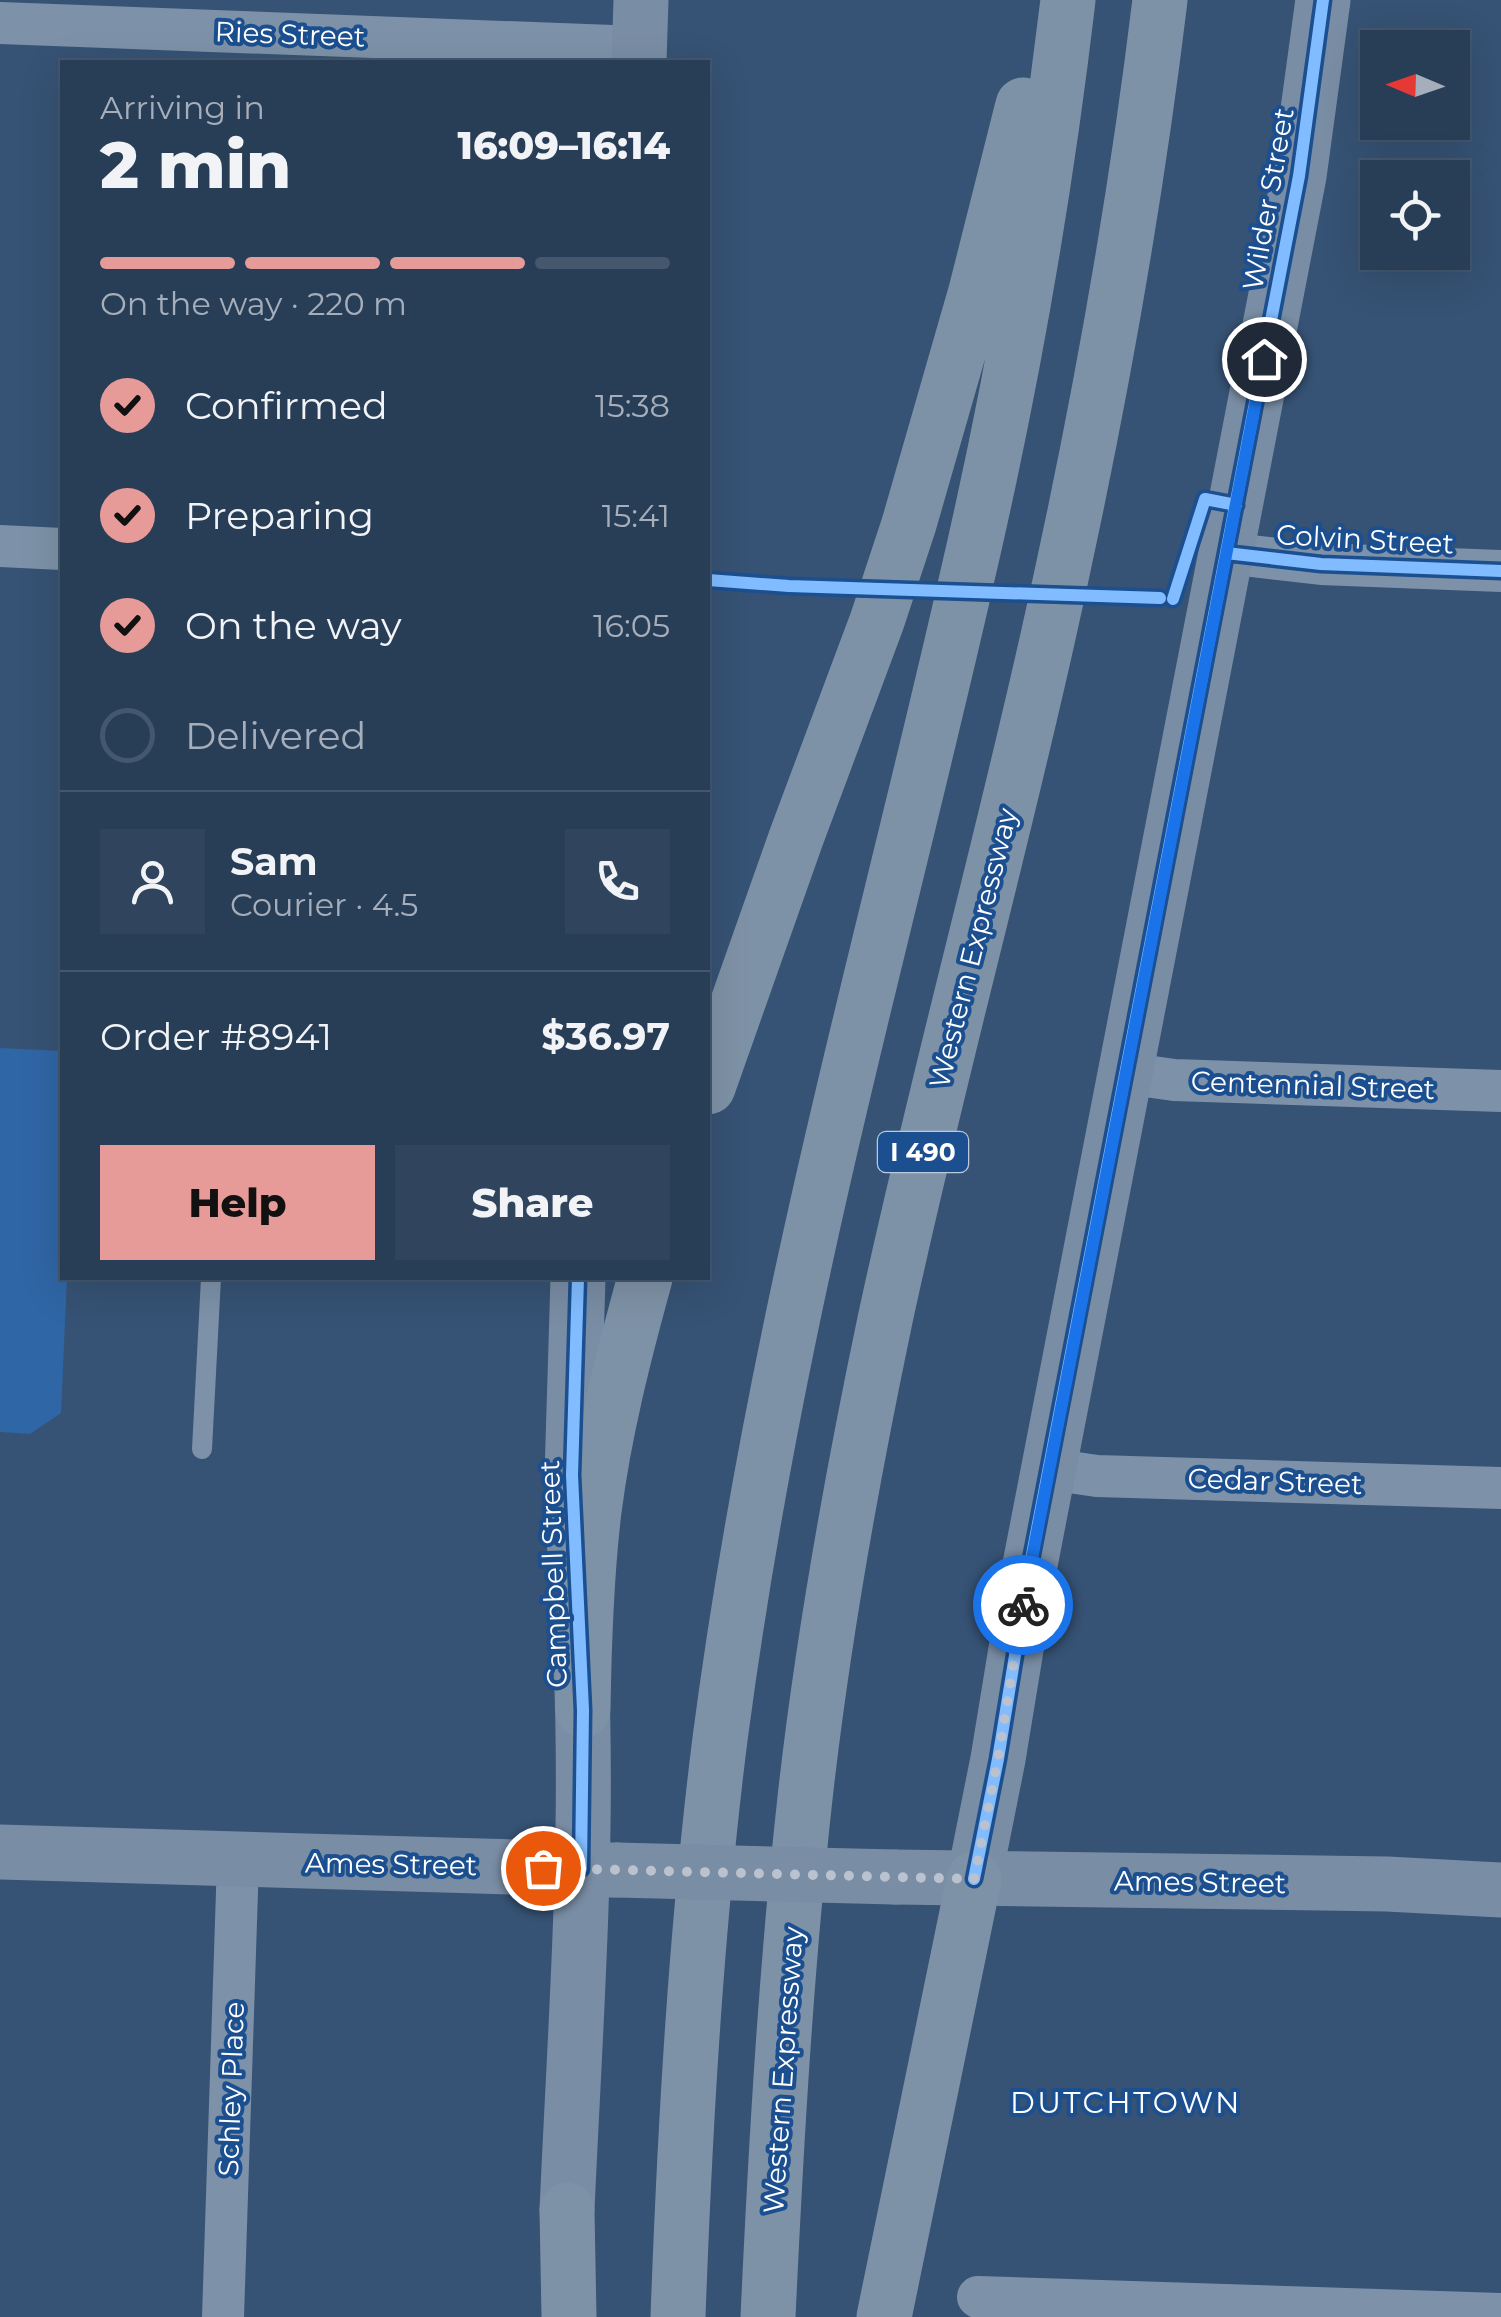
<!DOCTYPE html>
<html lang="en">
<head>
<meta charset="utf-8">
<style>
  :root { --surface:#283e57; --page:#30455d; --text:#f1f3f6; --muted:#a5aeba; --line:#44576d; --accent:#e69b98 }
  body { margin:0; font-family:Montserrat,sans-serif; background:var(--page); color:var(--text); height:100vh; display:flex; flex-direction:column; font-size:38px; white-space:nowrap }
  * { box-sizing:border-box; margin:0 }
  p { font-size:32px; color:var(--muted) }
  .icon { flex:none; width:55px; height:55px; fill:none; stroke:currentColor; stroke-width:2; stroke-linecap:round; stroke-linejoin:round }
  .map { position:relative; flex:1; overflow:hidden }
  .side { position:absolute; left:60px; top:60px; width:650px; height:1220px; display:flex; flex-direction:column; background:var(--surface); border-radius:0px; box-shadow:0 10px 40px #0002,0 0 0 2px var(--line) }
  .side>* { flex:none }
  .needle { width:65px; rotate:272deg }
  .fabs { position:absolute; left:1360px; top:30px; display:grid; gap:20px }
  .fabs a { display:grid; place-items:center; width:110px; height:110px; border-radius:0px; background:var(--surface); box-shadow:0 10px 40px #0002,0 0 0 2px var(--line); font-size:50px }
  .pin { position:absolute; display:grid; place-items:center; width:85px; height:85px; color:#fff; margin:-42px; border:5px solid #fff; border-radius:50%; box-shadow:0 2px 10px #0007 }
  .courier { position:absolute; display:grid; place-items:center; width:100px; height:100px; margin:-50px; border:8px solid #1a73e8; border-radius:50%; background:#fff; color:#222; box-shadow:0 2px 12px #0007 }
  .headline em { font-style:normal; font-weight:800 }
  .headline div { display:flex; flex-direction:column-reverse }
  .headline { display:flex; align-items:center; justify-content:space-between; height:170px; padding:0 40px }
  h1 { font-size:65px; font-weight:800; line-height:75px }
  .bar { display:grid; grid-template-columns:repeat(4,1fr); gap:15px 10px; align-content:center; height:120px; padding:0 40px }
  .bar i { height:12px; border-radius:8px; background:var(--line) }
  .bar .current { background:var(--accent) }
  .bar p { grid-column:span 4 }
  .line { display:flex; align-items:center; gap:25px; padding:0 40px; border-top:2px solid var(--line) }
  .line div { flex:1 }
  .round { display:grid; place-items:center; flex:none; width:105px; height:105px; border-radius:0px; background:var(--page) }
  ol { padding:0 40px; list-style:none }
  li { display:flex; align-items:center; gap:30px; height:110px }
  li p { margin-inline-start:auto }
  li .icon { padding:10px; border-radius:50%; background:var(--accent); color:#111; stroke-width:4 }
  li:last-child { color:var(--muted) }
  li i { width:55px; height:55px; border:5px solid var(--line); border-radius:50% }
  .action { display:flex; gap:20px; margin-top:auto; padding:20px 40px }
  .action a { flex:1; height:115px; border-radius:0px; background:var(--accent); color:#111; font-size:40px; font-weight:800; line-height:115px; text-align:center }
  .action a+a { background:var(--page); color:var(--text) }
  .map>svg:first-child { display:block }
</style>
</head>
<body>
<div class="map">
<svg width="1501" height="2317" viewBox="0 0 1501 2317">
  <rect width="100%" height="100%" fill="#365274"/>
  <path fill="#2f66a5" d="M0,1048l62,3v227h5l-6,135 -31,21 -30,-2z"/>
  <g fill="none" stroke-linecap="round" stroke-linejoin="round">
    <path stroke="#7d92a8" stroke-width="6" stroke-dasharray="5 8" stroke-linecap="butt" d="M708,580l81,6"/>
    <path stroke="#7d92a8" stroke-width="20" d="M202,1449l9,-171"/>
    <path stroke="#7d92a8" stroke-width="42" d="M0,23l639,24
      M0,546l62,3
      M1226,553l95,11 180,7
      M1125,1073l49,7 327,11
      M1049,1469l48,7 404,12
      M978,2297l523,17
      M223,2317l15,-456"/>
    <path stroke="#798da4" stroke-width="55" d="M639,62l2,-62
      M574,1544l-2,-69 6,-197
      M0,1852l617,18
      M895,1877l492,7 114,6
      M974,1879l24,-120 31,-189 270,-1394 24,-176
      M567,2210c8,-181 22,-364 14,-545"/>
    <path stroke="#7e92a7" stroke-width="55" d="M708,1087l88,-249 81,-217 32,-97 67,-233 47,-186
      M583,1710c1,-66 3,-133 11,-199 10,-79 30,-157 51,-233
      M567,2210l2,107
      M678,2317c7,-193 18,-387 42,-578 18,-137 42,-273 70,-408 52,-251 119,-499 176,-749 45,-192 79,-386 102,-582
      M768,2317c8,-173 18,-347 37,-519 18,-161 47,-321 80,-478 49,-228 111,-452 162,-679 48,-212 87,-425 113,-641
      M884,2317l90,-438"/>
    <path stroke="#7d92a8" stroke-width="6" stroke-dasharray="5 8" stroke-linecap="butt" d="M789,586l371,12"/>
    <path stroke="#798da4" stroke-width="55" d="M617,1870l278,7"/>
    <defs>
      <path id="cycleway" d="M1226,553l95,11 180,7
        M708,580l81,6 371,12
        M1173,599l32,-100 31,6
        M578,1278l-6,197 11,235 -2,159
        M974,1879l24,-120 31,-189 270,-1394 24,-176"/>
    </defs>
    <use href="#cycleway" stroke="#1b4f8f" stroke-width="19"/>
    <use href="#cycleway" stroke="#80bcff" stroke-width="12"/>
  </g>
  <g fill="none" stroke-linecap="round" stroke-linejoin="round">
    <path stroke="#b9c2ce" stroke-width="10" stroke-dasharray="0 18" d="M543,1868l431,11 24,-120 25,-154"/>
    <path stroke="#1a73e8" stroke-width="12" d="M1023,1605l241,-1246"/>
  </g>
  <g text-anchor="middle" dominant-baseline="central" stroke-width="8" stroke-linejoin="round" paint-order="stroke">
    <rect fill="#1b4f8f" stroke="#bbcadd" stroke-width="2.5" x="878" y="1132" width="90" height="40" rx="8"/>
    <g font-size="25" font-weight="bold" fill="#fff">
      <text x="923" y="1152">I 490</text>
    </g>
    <g font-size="28" fill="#fff" stroke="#1b4f8f">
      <text transform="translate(290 34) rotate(2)">Ries Street</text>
      <text transform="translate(1268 199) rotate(-80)">Wilder Street</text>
      <text transform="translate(1365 539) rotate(3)">Colvin Street</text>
      <text transform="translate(973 948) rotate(-76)">Western Expressway</text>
      <text transform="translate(1313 1085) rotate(2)">Centennial Street</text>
      <text transform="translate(1275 1481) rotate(2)">Cedar Street</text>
      <text transform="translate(553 1574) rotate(-92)">Campbell Street</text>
      <text transform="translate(391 1864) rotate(1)">Ames Street</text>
      <text transform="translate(1200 1882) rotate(1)">Ames Street</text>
      <text transform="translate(783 2070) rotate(-86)">Western Expressway</text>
      <text transform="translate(231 2089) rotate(-88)">Schley Place</text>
    </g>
    <g font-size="30" letter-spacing="2.5" fill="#fff" stroke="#1b4f8f">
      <text x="1126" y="2102">DUTCHTOWN</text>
    </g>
  </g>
</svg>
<div class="fabs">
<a><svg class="needle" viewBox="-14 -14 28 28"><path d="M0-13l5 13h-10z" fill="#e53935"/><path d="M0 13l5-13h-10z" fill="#a5aeba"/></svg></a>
<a><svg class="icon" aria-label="locate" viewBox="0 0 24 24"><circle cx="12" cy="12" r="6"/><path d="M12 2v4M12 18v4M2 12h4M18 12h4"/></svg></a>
</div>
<div class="pin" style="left:543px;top:1868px;background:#ea580c"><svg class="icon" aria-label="bag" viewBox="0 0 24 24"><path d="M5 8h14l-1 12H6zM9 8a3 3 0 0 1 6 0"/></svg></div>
<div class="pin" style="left:1264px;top:359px;background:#1f2937"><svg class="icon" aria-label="home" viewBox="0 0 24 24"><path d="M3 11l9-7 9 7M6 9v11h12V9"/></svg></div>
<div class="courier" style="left:1023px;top:1605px"><svg class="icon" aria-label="bike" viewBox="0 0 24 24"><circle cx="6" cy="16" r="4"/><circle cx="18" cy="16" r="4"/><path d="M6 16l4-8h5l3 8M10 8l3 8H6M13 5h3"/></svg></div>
<section class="side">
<div class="headline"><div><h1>2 min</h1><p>Arriving in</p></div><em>16:09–16:14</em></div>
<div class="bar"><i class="current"></i><i class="current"></i><i class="current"></i><i></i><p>On the way · 220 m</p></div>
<ol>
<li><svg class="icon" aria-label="check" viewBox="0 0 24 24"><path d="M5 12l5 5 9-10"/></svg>Confirmed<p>15:38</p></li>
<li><svg class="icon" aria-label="check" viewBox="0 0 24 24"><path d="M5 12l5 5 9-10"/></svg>Preparing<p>15:41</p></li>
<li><svg class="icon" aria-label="check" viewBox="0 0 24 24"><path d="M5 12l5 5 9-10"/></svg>On the way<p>16:05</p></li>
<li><i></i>Delivered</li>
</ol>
<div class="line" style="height:180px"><a class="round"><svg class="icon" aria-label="person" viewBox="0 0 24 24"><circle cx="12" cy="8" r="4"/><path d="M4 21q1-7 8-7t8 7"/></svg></a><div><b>Sam</b><p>Courier · 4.5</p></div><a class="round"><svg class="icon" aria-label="phone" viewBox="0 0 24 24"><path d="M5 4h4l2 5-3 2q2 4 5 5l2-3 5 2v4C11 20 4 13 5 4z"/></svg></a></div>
<div class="line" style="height:130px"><div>Order #8941</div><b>$36.97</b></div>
<div class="action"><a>Help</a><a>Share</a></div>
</section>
</div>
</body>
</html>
